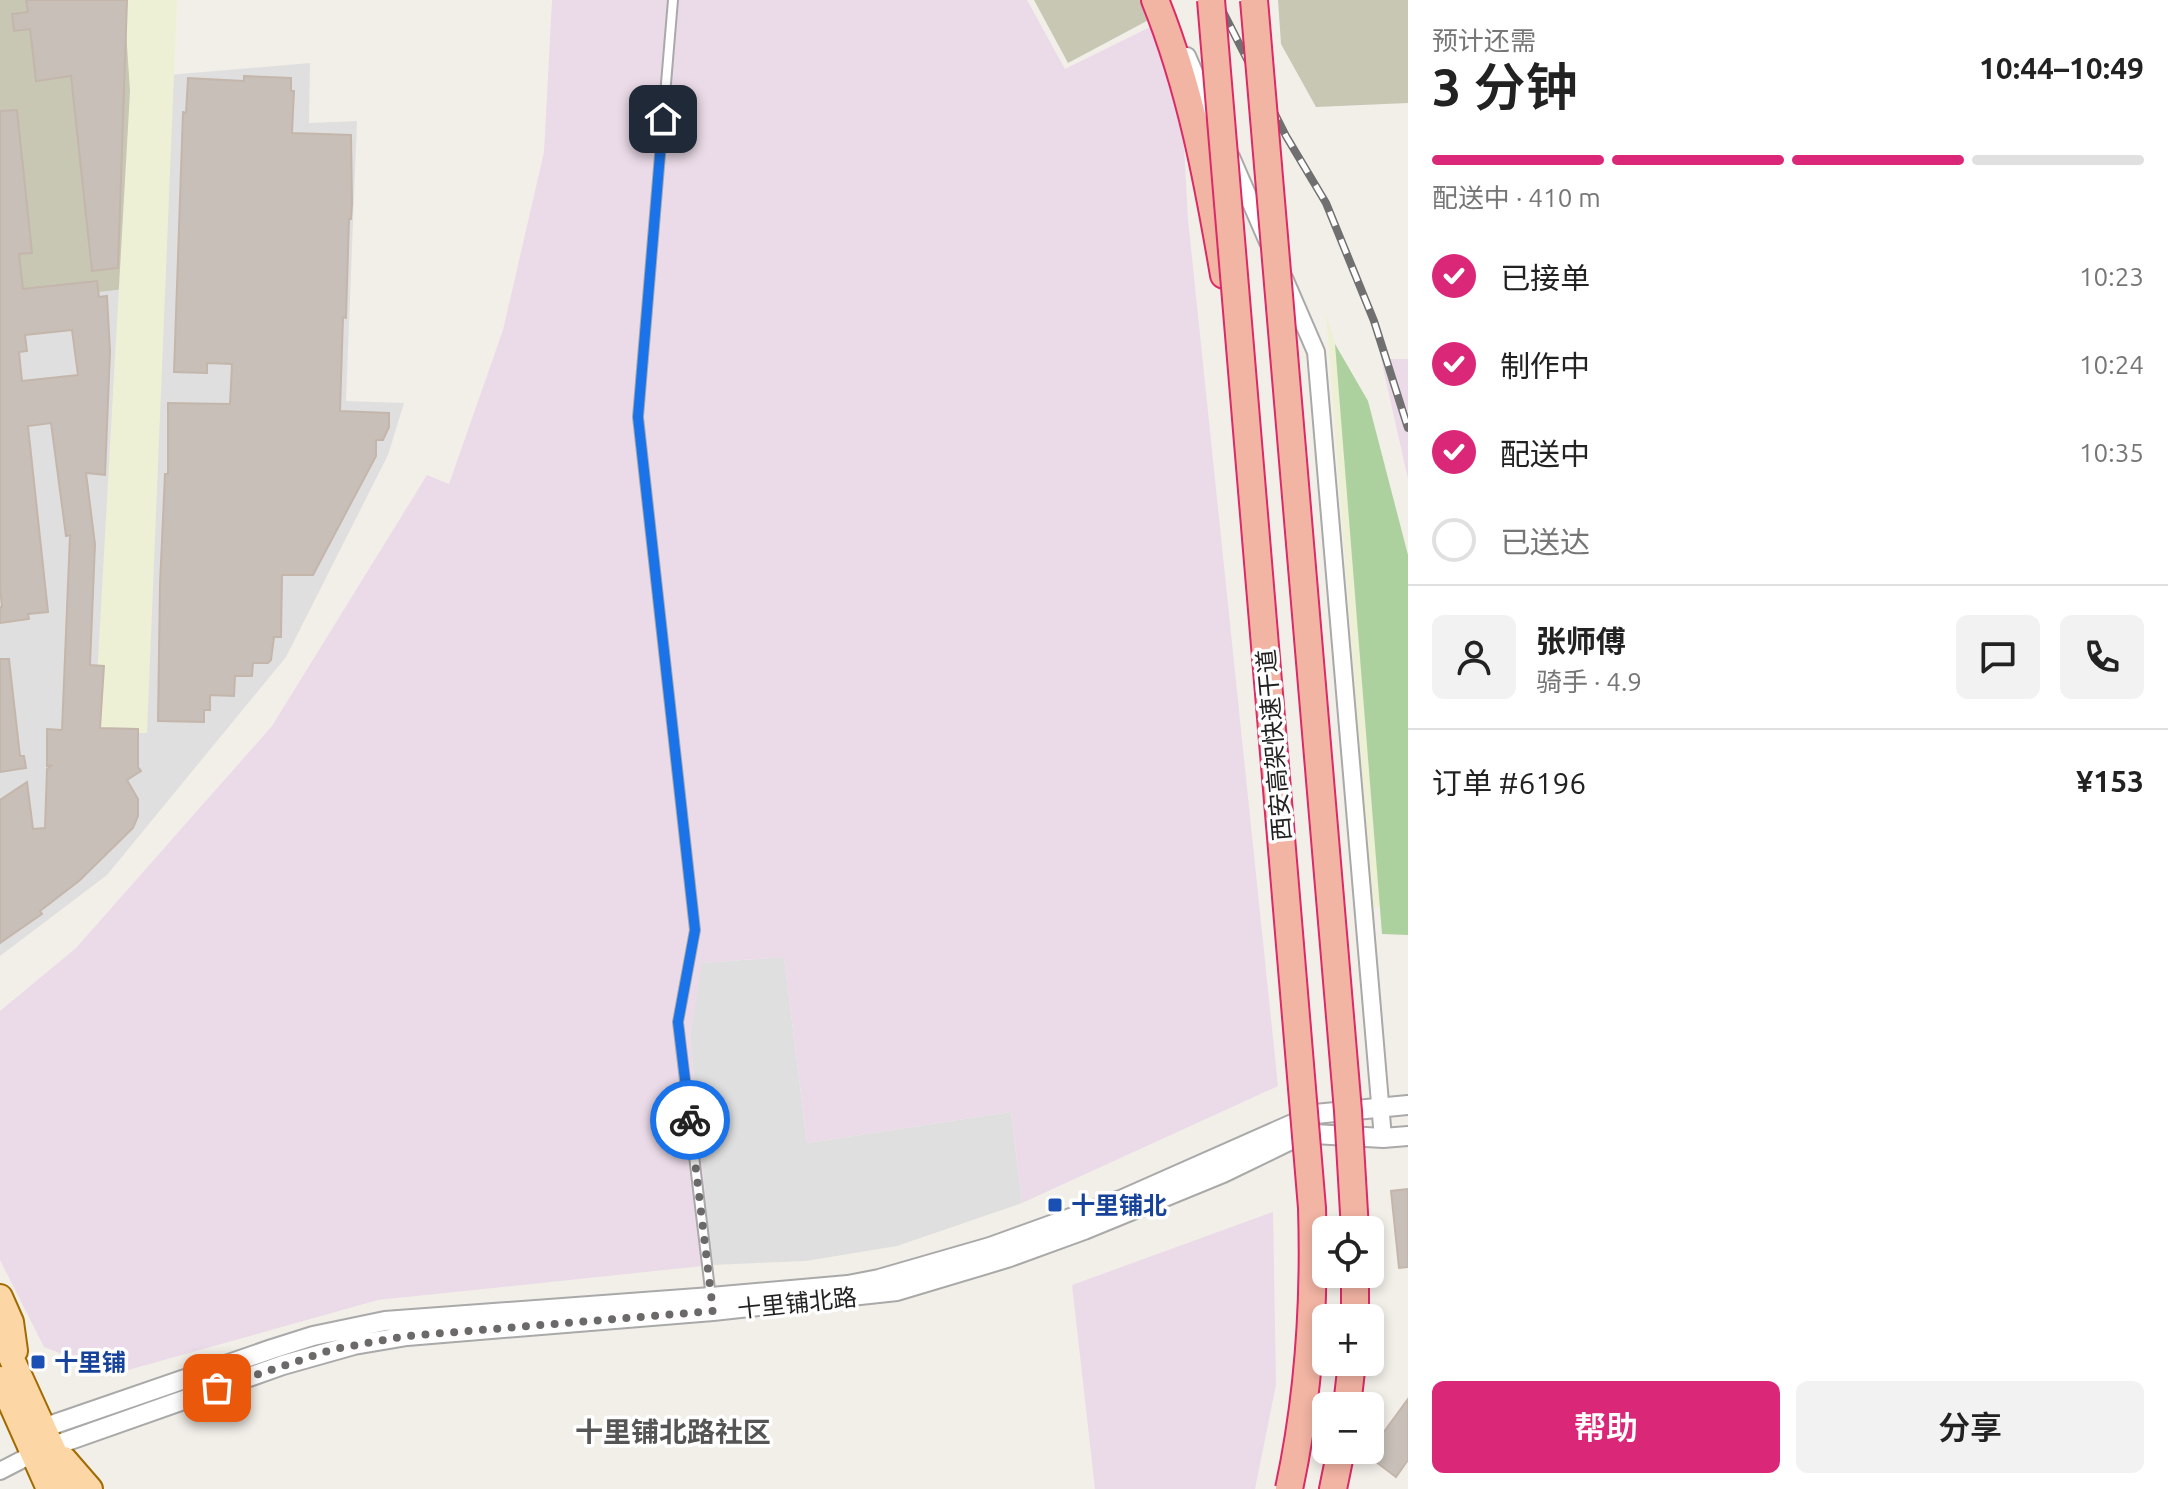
<!DOCTYPE html>
<html lang="zh">
<head>
<meta charset="utf-8">
<style>
  :root { --surface:#fff; --page:#f2f2f2; --text:#222; --muted:#767676; --line:#e0e0e0; --accent:#db2777 }
  body { margin:0; font-family:Ubuntu,"Noto Sans SC",sans-serif; background:var(--page); color:var(--text); height:100vh; display:flex; flex-direction:column; font-size:30px; white-space:nowrap }
  * { box-sizing:border-box; margin:0 }
  p { font-size:26px; color:var(--muted) }
  .icon { flex:none; width:44px; height:44px; fill:none; stroke:currentColor; stroke-width:2; stroke-linecap:round; stroke-linejoin:round }
  .map { position:relative; flex:1; overflow:hidden }
  .drawer { display:flex; flex-direction:column; background:var(--surface); width:760px }
  .drawer>* { flex:none }
  .buttons { position:absolute; left:1312px; top:1216px; display:grid; gap:16px }
  .buttons a { display:grid; place-items:center; width:72px; height:72px; border-radius:12px; background:var(--surface); box-shadow:0 4px 12px #0003; font-size:40px }
  .pin { position:absolute; display:grid; place-items:center; width:68px; height:68px; color:#fff; margin:-34px; border-radius:16px; box-shadow:0 4px 12px #0006 }
  .courier { position:absolute; display:grid; place-items:center; width:80px; height:80px; margin:-40px; border:6px solid #1a73e8; border-radius:50%; background:#fff; color:#222; box-shadow:0 2px 10px #0007 }
  .head em { font-style:normal; font-weight:600 }
  .head div { display:flex; flex-direction:column-reverse }
  .head { display:flex; align-items:center; justify-content:space-between; height:136px; padding:0 24px }
  h1 { font-size:52px; font-weight:600; line-height:60px }
  .bar { display:grid; grid-template-columns:repeat(4,1fr); gap:12px 8px; align-content:center; height:96px; padding:0 24px }
  .bar i { height:10px; border-radius:6px; background:var(--line) }
  .bar .selected { background:var(--accent) }
  .bar p { grid-column:span 4 }
  .line { display:flex; align-items:center; gap:20px; padding:0 24px; border-top:2px solid var(--line) }
  .line div { flex:1 }
  .round { display:grid; place-items:center; flex:none; width:84px; height:84px; border-radius:12px; background:var(--page) }
  ol { padding:0 24px; list-style:none }
  li { display:flex; align-items:center; gap:24px; height:88px }
  li p { margin-inline-start:auto }
  li .icon { padding:8px; border-radius:50%; background:var(--accent); color:#fff; stroke-width:4 }
  li:last-child { color:var(--muted) }
  li i { width:44px; height:44px; border:4px solid var(--line); border-radius:50% }
  .primary-button { display:flex; gap:16px; margin-top:auto; padding:16px 24px }
  .primary-button a { flex:1; height:92px; border-radius:12px; background:var(--accent); color:#fff; font-size:32px; font-weight:600; line-height:92px; text-align:center }
  .primary-button a+a { background:var(--page); color:var(--text) }
  main { display:flex; flex:1; min-height:0 }
  .map>svg:first-child { display:block }
</style>
</head>
<body>
<main>
<div class="map">
<svg width="1408" height="1489" viewBox="0 0 1408 1489">
  <rect width="100%" height="100%" fill="#f2efe9"/>
  <path fill="#e0dfdf" d="M310,63l-1,60 48,-2 -11,280 58,2 -16,52 -102,202 -179,218 -107,81v-653l133,-225z
    M784,957l23,186 204,-31 11,91 -125,43 -91,15 -94,4 -22,-229 11,-73z"/>
  <path fill="#ebdbe8" d="M552,0h475l38,69 93,-46 21,33 9,163 90,867 -256,117 -11,-91 -204,31 -23,-186 -82,6 -12,73 22,229 -334,35 -264,74 -70,-27 -44,-87v-249l76,-63 196,-222 155,-251 22,9 54,-154 41,-178z
    M1381,359h27v120z
    M1273,1212l3,173 -21,104h-160l-23,-204z"/>
  <path fill="#c7c7b4" d="M0,0h135l-10,289 -125,14z
    M1034,0h116l8,15 -90,48z
    M1278,0h130v103l-92,4 -35,-63z"/>
  <path fill="#eef0d5" d="M124,0h53l-30,733 -53,-1 36,-641z
    M1326,313l82,270v319l-36,6z"/>
  <path fill="#add19e" d="M1335,344l33,57 40,154v380l-26,-1z"/>
  <path fill="#c7bfb8" stroke="#c4b6ab" stroke-width="2" fill-rule="evenodd" d="M26,0h101l-9,268 -26,3 -21,-195 -35,5 -6,-52 -16,2 -2,-17 16,-2z
    M244,76l47,2v13h3l-2,42 59,2 1,69 -1,15h-2l-3,99 -3,-1 -3,94 49,2v14l-6,13h-7v16l-63,119h-31l-1,62h-7l-3,23 -3,3h-15l-1,13h-17l-1,20 -24,-1v15h-6v12l-46,-1 2,-137 5,-110h3v-71l62,1 2,-40 -25,-1v10l-33,-1 9,-260 3,1 2,-35 56,3z
    M17,110l15,143 -13,1 4,35 74,-8 2,16 8,-1 3,55 -5,124 -19,-2 9,71 -5,121 14,1 -4,62 38,1v38l3,4 -14,9 11,19v17l-5,12 -54,53 -39,30 2,3 -42,29v-143l27,-18 6,47 12,-1 2,-59 5,-4 -5,1v-37l15,1 8,-195 -4,1 -15,-113 -23,3 20,186 -20,2 1,5 -29,4v-16h2l-2,-19v-477zM72,330l6,45 -56,6 -3,-29 8,-1 -2,-16z
    M0,659h9l11,97h4l2,12 -26,4z
    M1408,1189v78l-9,1 -8,-77z
    M1408,1399v61l-12,17 -29,-22z"/>
  <g fill="none" stroke-linecap="round" stroke-linejoin="round">
    <defs>
      <path id="service" d="M673,0l-35,417 57,513 -17,92 33,276"/>
      <path id="minor" d="M1187,56l28,65
        M1231,157l37,85
        M1284,278l32,74 67,786
        M0,1471l33,-17"/>
      <path id="tertiary" d="M39,1440l4,-12 229,-79 41,-13 72,-15 326,-24 137,-12 31,-6 111,-32 133,-48 192,-85 93,-9
        M39,1451l244,-86 71,-20 53,-9 306,-25 184,-20 110,-33 77,-28 139,-57 70,-34 21,-5 69,4 25,-2"/>
      <path id="primary" d="M0,1297l11,25 4,29
        M0,1333l71,156
        M0,1379l49,110
        M64,1459l26,30"/>
      <path id="trunk" d="M1155,0c36,89 53,181 69,275
        M1355,1318v-44
        M1347,1406l5,-44
        M1333,1489l8,-39"/>
    </defs>
    <use href="#service" stroke="#a9a9a9" stroke-width="12"/>
    <use href="#minor" stroke="#a9a9a9" stroke-width="20"/>
    <use href="#tertiary" stroke="#a9a9a9" stroke-width="22"/>
    <use href="#primary" stroke="#a06b00" stroke-width="28"/>
    <use href="#trunk" stroke="#dc2a67" stroke-width="30"/>
    <use href="#service" stroke="#fff" stroke-width="8"/>
    <use href="#minor" stroke="#fff" stroke-width="16"/>
    <use href="#tertiary" stroke="#fff" stroke-width="18"/>
    <use href="#primary" stroke="#fcd6a4" stroke-width="24"/>
    <use href="#trunk" stroke="#f2b4a3" stroke-width="26"/>
    <defs>
      <path id="rail" d="M1217,0l69,136 40,67 48,118 34,107"/>
    </defs>
    <use href="#rail" stroke="#707070" stroke-width="8"/>
    <use href="#rail" stroke="#fff" stroke-width="5" stroke-dasharray="15" stroke-linecap="butt"/>
    <defs>
      <path id="trunk-bridge" d="M1211,0l101,1208c3,95 -3,188 -23,281
        M1254,0l94,1111 7,119"/>
    </defs>
    <use href="#trunk-bridge" stroke="#dc2a67" stroke-width="30" stroke-linecap="butt"/>
    <use href="#trunk-bridge" stroke="#f2b4a3" stroke-width="26"/>
  </g>
  <g fill="none" stroke-linecap="round" stroke-linejoin="round">
    <path stroke="#6b6a68" stroke-width="8" stroke-dasharray="0 14.4" d="M217,1388l117,-39 73,-13 306,-25 -23,-191"/>
    <path stroke="#1a73e8" stroke-width="10" d="M663,119l-25,298 57,513 -17,92 12,98"/>
  </g>
  <g fill="#1a4fb4" stroke="#fff" stroke-width="3">
    <rect x="1047" y="1197" width="16" height="16" rx="4"/>
    <rect x="30" y="1354" width="16" height="16" rx="4"/>
  </g>
  <g text-anchor="middle" dominant-baseline="central" stroke-width="7" stroke-linejoin="round" paint-order="stroke">
    <g font-size="24" fill="#222" stroke="#fff">
      <text transform="translate(1274 745) rotate(-95)">西安高架快速干道</text>
      <text transform="translate(797 1303) rotate(-6)">十里铺北路</text>
    </g>
    <g font-size="24" font-weight="bold" fill="#164399" stroke="#fff" text-anchor="start">
      <text x="1071" y="1205">十里铺北</text>
      <text x="54" y="1362">十里铺</text>
    </g>
    <g font-size="28" font-weight="bold" fill="#555" stroke="#fff">
      <text x="673" y="1431">十里铺北路社区</text>
    </g>
  </g>
</svg>
<div class="buttons">
<a><svg class="icon" aria-label="locate" viewBox="0 0 24 24"><circle cx="12" cy="12" r="6"/><path d="M12 2v4M12 18v4M2 12h4M18 12h4"/></svg></a>
<a>+</a>
<a>−</a>
</div>
<div class="pin" style="left:217px;top:1388px;background:#ea580c"><svg class="icon" aria-label="bag" viewBox="0 0 24 24"><path d="M5 8h14l-1 12H6zM9 8a3 3 0 0 1 6 0"/></svg></div>
<div class="pin" style="left:663px;top:119px;background:#1f2937"><svg class="icon" aria-label="home" viewBox="0 0 24 24"><path d="M3 11l9-7 9 7M6 9v11h12V9"/></svg></div>
<div class="courier" style="left:690px;top:1120px"><svg class="icon" aria-label="bike" viewBox="0 0 24 24"><circle cx="6" cy="16" r="4"/><circle cx="18" cy="16" r="4"/><path d="M6 16l4-8h5l3 8M10 8l3 8H6M13 5h3"/></svg></div>
</div>
<section class="drawer">
<div class="head"><div><h1>3 分钟</h1><p>预计还需</p></div><em>10:44–10:49</em></div>
<div class="bar"><i class="selected"></i><i class="selected"></i><i class="selected"></i><i></i><p>配送中 · 410 m</p></div>
<ol>
<li><svg class="icon" aria-label="check" viewBox="0 0 24 24"><path d="M5 12l5 5 9-10"/></svg>已接单<p>10:23</p></li>
<li><svg class="icon" aria-label="check" viewBox="0 0 24 24"><path d="M5 12l5 5 9-10"/></svg>制作中<p>10:24</p></li>
<li><svg class="icon" aria-label="check" viewBox="0 0 24 24"><path d="M5 12l5 5 9-10"/></svg>配送中<p>10:35</p></li>
<li><i></i>已送达</li>
</ol>
<div class="line" style="height:144px"><a class="round"><svg class="icon" aria-label="person" viewBox="0 0 24 24"><circle cx="12" cy="8" r="4"/><path d="M4 21q1-7 8-7t8 7"/></svg></a><div><b>张师傅</b><p>骑手 · 4.9</p></div><a class="round"><svg class="icon" aria-label="chat" viewBox="0 0 24 24"><path d="M4 5h16v11H9l-5 4z"/></svg></a><a class="round"><svg class="icon" aria-label="phone" viewBox="0 0 24 24"><path d="M5 4h4l2 5-3 2q2 4 5 5l2-3 5 2v4C11 20 4 13 5 4z"/></svg></a></div>
<div class="line" style="height:104px"><div>订单 #6196</div><b>¥153</b></div>
<div class="primary-button"><a>帮助</a><a>分享</a></div>
</section>
</main>
</body>
</html>
